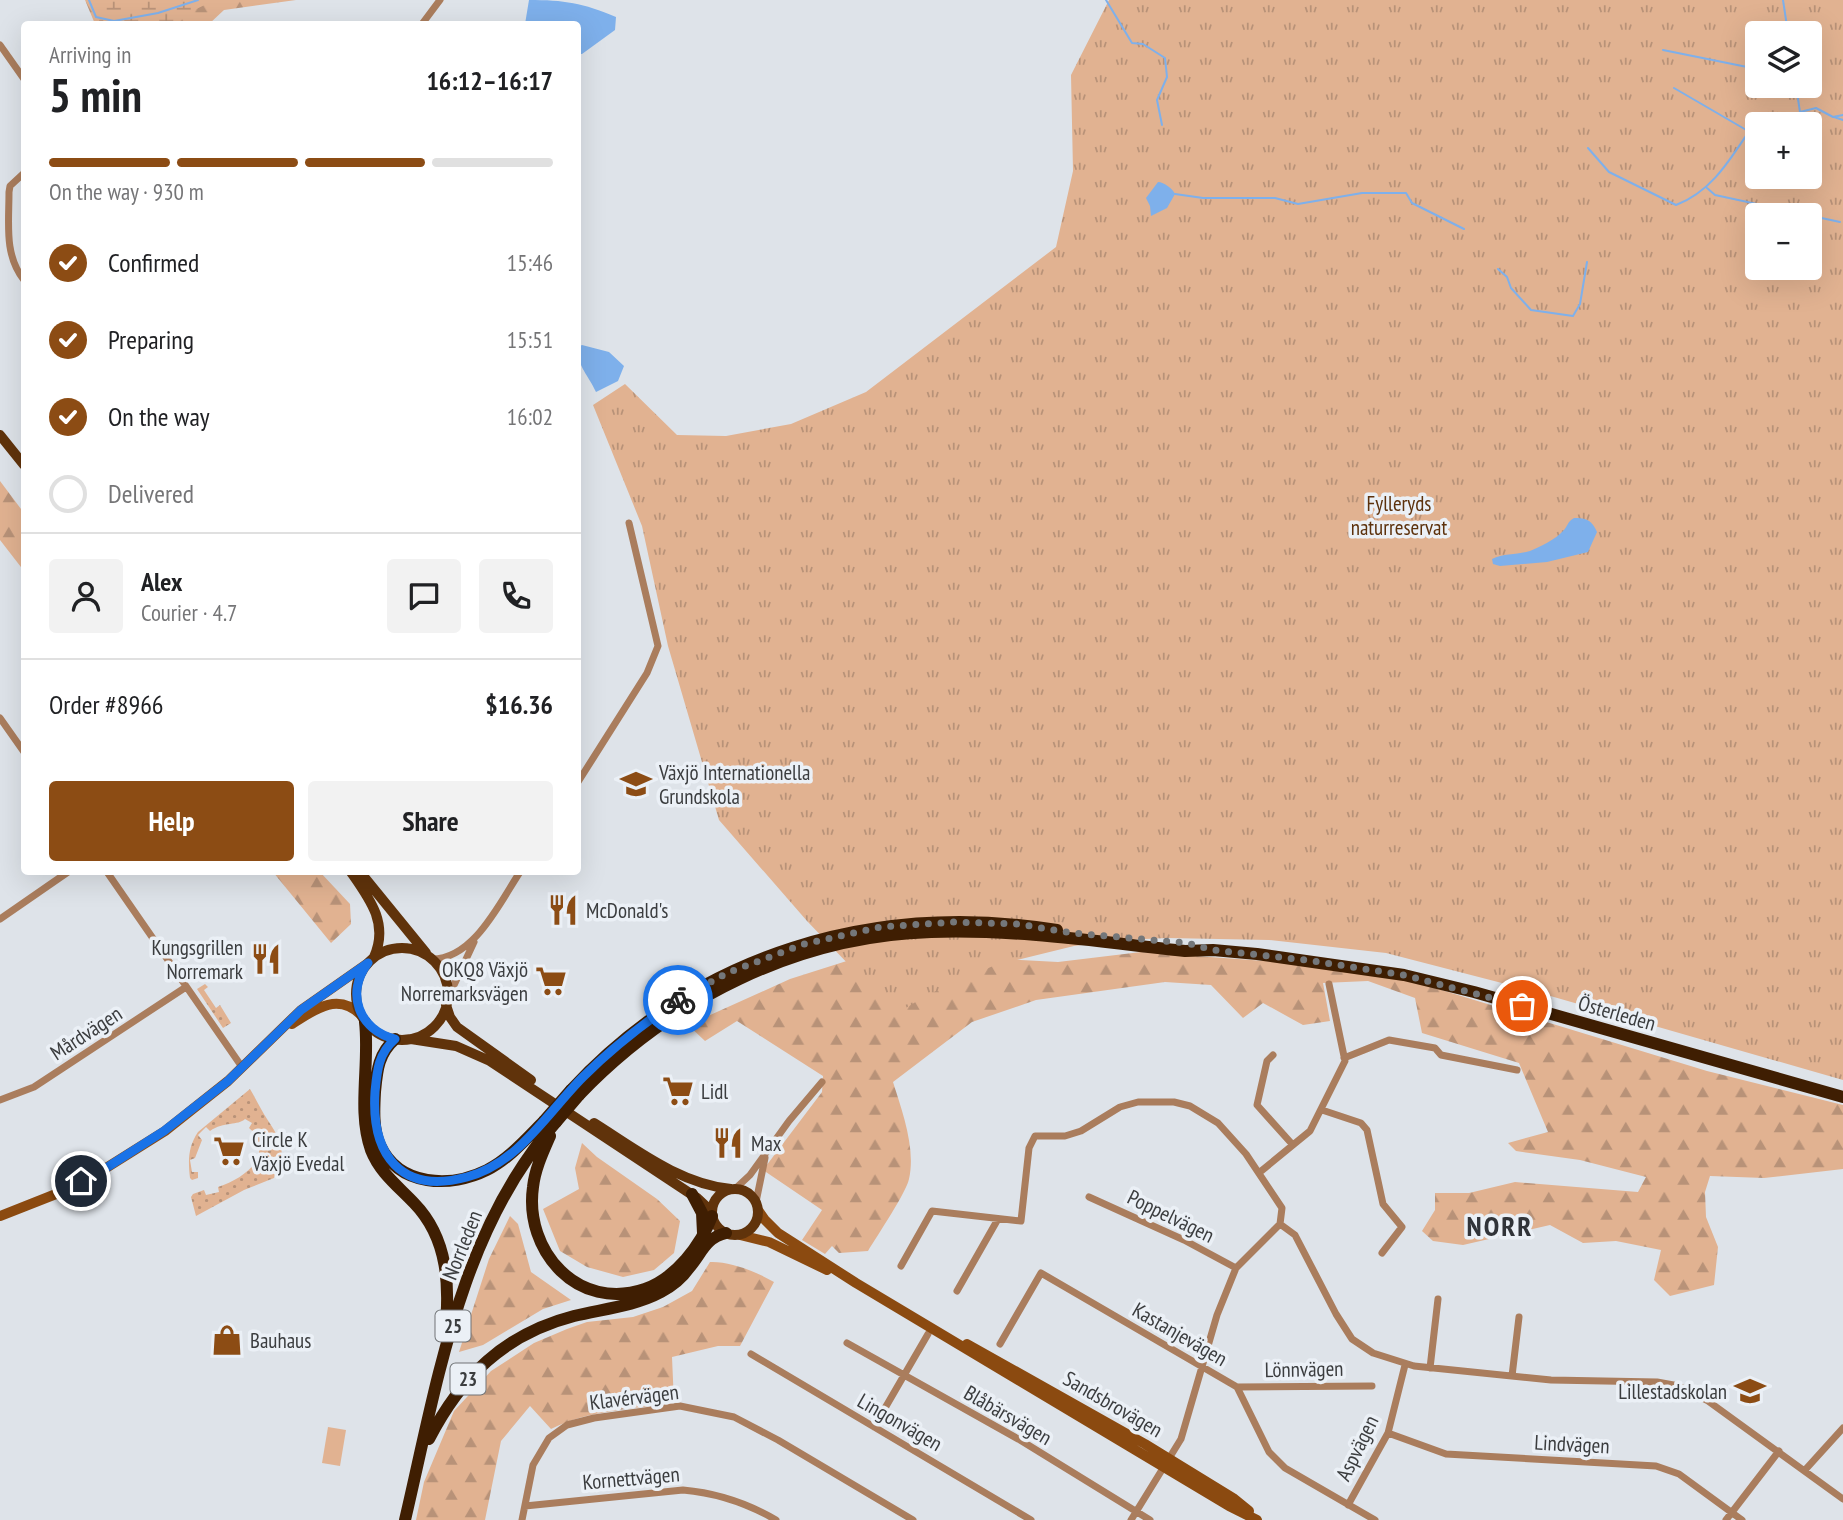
<!DOCTYPE html>
<html lang="en">
<head>
<meta charset="utf-8">
<style>
  :root { --surface:#fff; --page:#f2f2f2; --text:#202124; --muted:#757577; --line:#e0e0e0; --accent:#8c4c14 }
  body { margin:0; font-family:"PT Sans Narrow",sans-serif; background:var(--page); color:var(--text); height:100vh; display:flex; flex-direction:column; font-size:26px; white-space:nowrap }
  * { box-sizing:border-box; margin:0 }
  p { font-size:23px; color:var(--muted) }
  .icon { flex:none; width:38px; height:38px; fill:none; stroke:currentColor; stroke-width:2; stroke-linecap:round; stroke-linejoin:round }
  .map { position:relative; flex:1; overflow:hidden }
  .panel { position:absolute; left:21px; top:21px; width:560px; height:854px; display:flex; flex-direction:column; background:var(--surface); border-radius:7px; box-shadow:0 7px 28px #0002 }
  .panel>* { flex:none }
  .tools { position:absolute; left:1745px; top:21px; display:grid; gap:14px }
  .tools a { display:grid; place-items:center; width:77px; height:77px; border-radius:7px; background:var(--surface); box-shadow:0 7px 28px #0002; font-size:35px }
  .pin { position:absolute; display:grid; place-items:center; width:60px; height:60px; color:#fff; margin:-30px; border:4px solid #fff; border-radius:50%; box-shadow:0 2px 7px #0007 }
  .courier { position:absolute; display:grid; place-items:center; width:70px; height:70px; margin:-35px; border:5px solid #1a73e8; border-radius:50%; background:#fff; color:#222; box-shadow:0 2px 9px #0007 }
  .headline em { font-style:normal; font-weight:600 }
  .headline div { display:flex; flex-direction:column-reverse }
  .headline { display:flex; align-items:center; justify-content:space-between; height:119px; padding:0 28px }
  h1 { font-size:46px; font-weight:600; line-height:52px }
  .bar { display:grid; grid-template-columns:repeat(4,1fr); gap:10px 7px; align-content:center; height:84px; padding:0 28px }
  .bar i { height:9px; border-radius:5px; background:var(--line) }
  .bar .current { background:var(--accent) }
  .bar p { grid-column:span 4 }
  .line { display:flex; align-items:center; gap:18px; padding:0 28px; border-top:2px solid var(--line) }
  .line div { flex:1 }
  .round { display:grid; place-items:center; flex:none; width:74px; height:74px; border-radius:7px; background:var(--page) }
  ol { padding:0 28px; list-style:none }
  li { display:flex; align-items:center; gap:21px; height:77px }
  li p { margin-inline-start:auto }
  li .icon { padding:7px; border-radius:50%; background:var(--accent); color:#fff; stroke-width:4 }
  li:last-child { color:var(--muted) }
  li i { width:38px; height:38px; border:4px solid var(--line); border-radius:50% }
  .primary-button { display:flex; gap:14px; margin-top:auto; padding:14px 28px }
  .primary-button a { flex:1; height:80px; border-radius:7px; background:var(--accent); color:#fff; font-size:28px; font-weight:600; line-height:80px; text-align:center }
  .primary-button a+a { background:var(--page); color:var(--text) }
  .map>svg:first-child { display:block }
</style>
</head>
<body>
<div class="map">
<svg width="1843" height="1520" viewBox="0 0 1843 1520">
  <defs>
    <pattern id="grass-dots" width="8" height="8" patternUnits="userSpaceOnUse" patternTransform="scale(1.75)"><rect width="8" height="8" fill="#e1b291"/><path d="M2 2h.1M6 6h.1" fill="none" stroke="#b89278" stroke-width="1.8" stroke-linecap="round"/></pattern>
    <pattern id="forest-firs" width="22" height="20" patternUnits="userSpaceOnUse" patternTransform="scale(1.75)"><rect width="22" height="20" fill="#e1b291"/><path d="M5 1l3.5 6h-7zM16 11l3.5 6h-7z" fill="#b89278"/></pattern>
    <pattern id="wetland-marsh" width="20" height="14" patternUnits="userSpaceOnUse" patternTransform="scale(1.75)"><rect width="20" height="14" fill="#e1b291"/><path d="M1 5h8M5 5V1M11 12h8M15 12V8" fill="none" stroke="#b89278"/></pattern>
    <pattern id="park-tufts" width="24" height="20" patternUnits="userSpaceOnUse" patternTransform="scale(1.75)"><rect width="24" height="20" fill="#e1b291"/><path d="M3 7l-1-3M5 7V3M7 7l1-3M15 17l-1-3M17 17v-4M19 17l1-3" fill="none" stroke="#b89278"/></pattern>
  </defs>
  <rect width="100%" height="100%" fill="#dee3e9"/>
  <path fill="url(#grass-dots)" d="M205,984l3,3 -4,3 12,18 4,-3 11,18 -8,5 -26,-39z
    M250,1089c6,10 11,21 17,30 17,26 19,29 7,59l-30,12 -48,26 -5,-19 2,-3 11,-4 2,5 13,-3 -1,-5c15,-5 29,-13 38,-25h5l3,-8 -5,-1v-3l5,-1v-7h-6l-1,-7 -8,-7 3,-5 -7,-4c-7,7 -21,2 -35,12l-4,-4 -8,8 4,5 -7,18 -5,2 2,12h6v6l-6,2 -2,-2c-2,-18 -2,-31 8,-46z"/>
  <path fill="url(#forest-firs)" d="M85,0h211l-72,10 -15,14h-114z
    M0,481l24,32v58l-24,-31z
    M273,872h47l30,32 1,20 -20,19z
    M875,952l183,10 83,-10 151,11 120,18 295,90 136,34v64l-79,9 -54,-2 -5,16 1,25 12,30 -4,38 -44,11 -16,-16 7,-30 -45,-9 -33,2 -33,-18 -87,20 -30,-4 -11,-10 13,-21v-17h34l46,-11 123,10 8,-15 -66,-17 -64,-9 -8,-8 40,-11 -29,-69 -97,-30 -7,-35 -47,-17 -45,2 7,38 -27,4 -40,-22 -20,15 -32,-33 -46,-3 -129,18 -64,22 -79,60c9,29 23,66 16,97 -3,14 -32,57 -41,72l-29,2 -7,-7 -7,8 -23,-14 20,-30 -59,-40 59,-78 1,-16 -86,-55 -32,20 -17,-16 102,-46z
    M582,1143l15,14 60,42 23,22 -6,32 -20,17 -31,7 -36,-10 -27,-16 -17,-42 36,-20 -4,-21z
    M510,1216l8,8 13,48 40,28 -28,9 -60,36 -24,7 30,-93z
    M710,1262c20,-1 47,10 64,20l-34,64h-22l-46,11 2,46c-41,6 -86,7 -123,26l-21,-23 -29,35 -16,79h-69l8,-38 30,-71 37,-40 43,-28 33,-14 20,-7 46,-5 30,-10 29,-16z"/>
  <path fill="url(#wetland-marsh)" d="M106,0h109l-29,14 -15,10h-73z"/>
  <path fill="url(#park-tufts)" fill-rule="evenodd" d="M1109,0h734v1080l-310,-89 -147,-38 -117,-13 -101,-2 -47,2 -47,6 -81,20 -66,29 -31,19 -89,-93 -88,-101 -51,-174 -26,-120 -49,-121 32,-21 52,51 49,1 65,-12 75,-32 190,-145 17,-76 -2,-96zM1757,33h53v53h-53zM1757,124h53v53h-53zM1757,215h53v53h-53z"/>
  <path fill="#e1b291" d="M328,1427l18,3 -6,36 -18,-3z"/>
  <path fill="#7eb0eb" d="M529,0c35,0 54,3 87,17l-1,13 -33,24h-4v-30h-53z
    M1158,182c6,0 15,7 17,12l-8,14 -16,8 -1,-10 -4,-8z
    M582,345l27,7 15,14 -6,15 -22,11c-8,-18 -19,-25 -18,-45z
    M1574,518c12,0 18,2 23,14l-9,20 -41,10 -47,4 -7,-2 -1,-5c12,-6 26,-4 38,-8 10,-4 26,-12 33,-20 5,-5 4,-9 11,-13z"/>
  <g fill="none" stroke-linecap="round" stroke-linejoin="round">
    <path stroke="#7eb0eb" stroke-width="2" d="M89,0l7,17 18,4 44,-8 40,-13
      M1106,0l26,43 11,1 22,14 2,19 -10,23 5,25
      M1783,0l5,33
      M1663,50l94,19
      M1796,86l4,26 16,-4 17,9 10,-2
      M1674,88l74,43
      M1834,117l9,3
      M1588,148l21,24 67,33c39,-15 57,-51 80,-84l40,-8
      M1707,188l8,7 125,27
      M1175,194l28,4h72l23,6 64,-11h44l6,10 52,26
      M1498,269l9,8 4,11 20,22 42,6 7,-12 7,-42"/>
    <path stroke="#aa7d5d" stroke-width="7" d="M422,24l18,-24
      M0,45l24,34
      M24,173l-14,13 -1,6c0,32 -5,63 15,88
      M0,718l24,34
      M578,782l69,-109 11,-27 -29,-123
      M107,872l135,195
      M0,919l68,-47
      M432,959c42,0 68,-57 88,-87
      M448,998l26,-56
      M1273,1055l-6,6 -10,44 35,39
      M1344,1058l45,-18 46,8 6,7 76,15
      M0,1100l34,-13 152,-100
      M1322,1110l39,13 6,7 16,74 19,23 -20,26
      M1260,1172l50,-41 35,-70 -16,-77
      M736,1188l14,-13 39,-54 33,-39
      M1089,1197l95,43 52,28
      M756,1202l9,-44
      M1280,1224l15,11 41,79 16,25 21,14 41,13 137,14 106,2 22,4 29,15 135,98
      M901,1266l31,-55 89,10 8,-73 6,-12h30l16,-5 39,-24 18,-5h36l16,4 28,17 28,31 36,54 -2,16
      M957,1291l41,-72
      M847,1343l173,97 130,80
      M1000,1344l41,-71 196,114 32,65 16,16 90,52
      M751,1354l280,166
      M1430,1368l8,-69
      M1512,1376l7,-59
      M1237,1387l135,-1
      M874,1427l54,-93
      M1388,1433l58,21 210,12 23,8 63,46
      M1805,1470l38,-42
      M1348,1505l40,-72 17,-68
      M525,1506l158,-16c34,3 64,13 93,30
      M522,1520l11,-55 16,-27 18,-13 27,-7 86,-12 54,11 44,23 135,80
      M1131,1520l50,-81 36,-124 19,-47 44,-44
      M1726,1520l53,-69"/>
    <path stroke="#8b4a10" stroke-width="10" d="M292,1024c23,-15 46,-32 69,-9
      M758,1210l7,10 13,13 78,50 373,223 28,14
      M0,1216l56,-22 50,-26 59,-37 63,-50 73,-71 67,-47
      M740,1235l29,7 58,28
      M967,1344l178,100 88,54 16,13"/>
    <path stroke="#60330b" stroke-width="10" d="M0,435l24,30
      M351,872c19,27 38,52 23,85
      M360,872l66,81
      M356 994a46 46 0 1 1 92 0a46 46 0 1 1-92 0Z
      M446,1005l4,12 7,10 74,53
      M411,1039l45,7 34,15 207,137 15,14
      M594,1123c43,27 86,61 137,66
      M712 1212a23 23 0 1 1 46 0a23 23 0 1 1-46 0Z"/>
    <path stroke="#3f1e02" stroke-width="12" d="M365,1022c5,41 -8,89 6,128 9,23 27,36 43,53 35,36 36,85 31,131
      M395,1039c-17,15 -18,32 -20,53 -1,18 -2,37 5,53 19,42 71,43 107,25 22,-11 40,-32 57,-49
      M571,1090c127,-137 303,-189 486,-160
      M579,1095c92,-96 218,-159 352,-163 85,-3 170,10 254,19l28,-1 44,4 147,21 70,17 369,105
      M550,1136c-7,16 -15,33 -17,51 -9,64 45,125 112,102 31,-11 56,-44 67,-73
      M692,1194l10,19 1,20
      M429,1439c32,-62 75,-105 145,-123 29,-7 61,-10 87,-24 11,-6 21,-14 28,-24 13,-15 16,-30 37,-35
      M405,1520c32,-136 55,-290 151,-398"/>
    <path stroke="#3f1e02" stroke-width="12" d="M544,1121l27,-31
      M556,1122l23,-27"/>
  </g>
  <g fill="none" stroke-linecap="round" stroke-linejoin="round">
    <path stroke="#74777a" stroke-width="7" stroke-dasharray="0 12.6" d="M678,1000l49,-27 77,-29 77,-17 73,-5 64,2 54,9 115,10 26,7 93,10 98,15 118,31"/>
    <path stroke="#1a73e8" stroke-width="9" d="M81,1181l25,-13 58,-37 64,-50 73,-71 67,-47c-23,30 -9,67 27,76 -17,15 -18,32 -20,53 -4,63 26,103 92,85 51,-13 81,-65 116,-100 29,-29 61,-54 95,-77"/>
  </g>
  <defs>
    <symbol id="school-bare" viewBox="-9 -9 18 18"><path d="M0-5L7-2L0 1L-7-2ZM-4 1L0 2.5L4 1V4Q0 6-4 4Z" fill="#8c4c14" stroke="#ebf0f6" stroke-width="2.5" paint-order="stroke"/></symbol>
    <symbol id="restaurant-bare" viewBox="-9 -9 18 18"><path d="M-5-6h1v4h1v-4h1v4h1v-4h1v5L-1.5 .5V6h-2V.5L-5-1ZM5-6V6H3V1.5H1.5Q1.5-4 5-6Z" fill="#8c4c14" stroke="#ebf0f6" stroke-width="2.5" paint-order="stroke"/></symbol>
    <symbol id="supermarket-bare" viewBox="-9 -9 18 18"><path d="M-6-5.5h2.5l.6 2H6L4.5 2H-2.5L-4.4-4H-6ZM-1.5 3.2a1.3 1.3 0 1 0 .1 0ZM3 3.2a1.3 1.3 0 1 0 .1 0Z" fill="#8c4c14" stroke="#ebf0f6" stroke-width="2.5" paint-order="stroke"/></symbol>
    <symbol id="shop-bare" viewBox="-9 -9 18 18"><path d="M-5-2.5h2.3a2.7 3.5 0 0 1 5.4 0H5L5.5 6h-11ZM-1.5-2.5h3a1.5 2.3 0 0 0-3 0Z" fill="#8c4c14" stroke="#ebf0f6" stroke-width="2.5" paint-order="stroke"/></symbol>
  </defs>
  <g fill-rule="evenodd">
    <use href="#school-bare" x="614" y="762" width="44" height="44"/>
    <use href="#restaurant-bare" x="541" y="888" width="44" height="44"/>
    <use href="#restaurant-bare" x="244" y="937" width="44" height="44"/>
    <use href="#supermarket-bare" x="529" y="959" width="44" height="44"/>
    <use href="#supermarket-bare" x="656" y="1069" width="44" height="44"/>
    <use href="#restaurant-bare" x="706" y="1121" width="44" height="44"/>
    <use href="#supermarket-bare" x="207" y="1129" width="44" height="44"/>
    <use href="#shop-bare" x="205" y="1318" width="44" height="44"/>
    <use href="#school-bare" x="1728" y="1369" width="44" height="44"/>
  </g>
  <g text-anchor="middle" dominant-baseline="central" stroke-width="7" stroke-linejoin="round" paint-order="stroke">
    <g fill="#ebf0f6" stroke="#707376" stroke-width="2">
      <rect x="435.5" y="1310.5" width="35" height="31" rx="5"/>
      <rect x="450.5" y="1363.5" width="35" height="31" rx="5"/>
    </g>
    <g font-size="19" font-weight="bold" fill="#3b3d3f">
      <text x="453" y="1326">25</text>
      <text x="468" y="1379">23</text>
    </g>
    <g font-size="21" fill="#5c310c" stroke="#ebf0f6">
      <text x="1399" y="503">Fylleryds<tspan x="1399" dy="24">naturreservat</tspan></text>
    </g>
    <g font-size="21" fill="#3b3d3f" stroke="#ebf0f6" text-anchor="start">
      <text x="659" y="772">Växjö Internationella<tspan x="659" dy="24">Grundskola</tspan></text>
      <text x="586" y="910">McDonald's</text>
      <text x="243" y="947" text-anchor="end">Kungsgrillen<tspan x="243" dy="24">Norremark</tspan></text>
      <text x="528" y="969" text-anchor="end">OKQ8 Växjö<tspan x="528" dy="24">Norremarksvägen</tspan></text>
      <text x="701" y="1091">Lidl</text>
      <text x="252" y="1139">Circle K<tspan x="252" dy="24">Växjö Evedal</tspan></text>
      <text x="751" y="1143">Max</text>
      <text x="250" y="1340">Bauhaus</text>
      <text x="1727" y="1391" text-anchor="end">Lillestadskolan</text>
    </g>
    <g font-size="21" fill="#3b3d3f" stroke="#ebf0f6">
      <text transform="translate(1617 1013) rotate(16)">Österleden</text>
      <text transform="translate(86 1033) rotate(-33)">Mårdvägen</text>
      <text transform="translate(1171 1216) rotate(26)">Poppelvägen</text>
      <text transform="translate(462 1245) rotate(-68)">Norrleden</text>
      <text transform="translate(1180 1334) rotate(30)">Kastanjevägen</text>
      <text transform="translate(1304 1369) rotate(-1)">Lönnvägen</text>
      <text transform="translate(634 1397) rotate(-7)">Klavérvägen</text>
      <text transform="translate(1113 1404) rotate(30)">Sandsbrovägen</text>
      <text transform="translate(1008 1415) rotate(30)">Blåbärsvägen</text>
      <text transform="translate(900 1422) rotate(30)">Lingonvägen</text>
      <text transform="translate(1572 1444) rotate(3)">Lindvägen</text>
      <text transform="translate(1357 1448) rotate(-64)">Aspvägen</text>
      <text transform="translate(631 1478) rotate(-5)">Kornettvägen</text>
    </g>
    <g font-size="28" font-weight="bold" letter-spacing="2" fill="#313439" stroke="#ebf0f6">
      <text x="1500" y="1225">NORR</text>
    </g>
  </g>
</svg>
<div class="tools">
<a><svg class="icon" aria-label="layers" viewBox="0 0 24 24"><path d="M12 4l9 5-9 5-9-5zM3 14l9 5 9-5"/></svg></a>
<a>+</a>
<a>−</a>
</div>
<div class="pin" style="left:1522px;top:1006px;background:#ea580c"><svg class="icon" aria-label="bag" viewBox="0 0 24 24"><path d="M5 8h14l-1 12H6zM9 8a3 3 0 0 1 6 0"/></svg></div>
<div class="pin" style="left:81px;top:1181px;background:#1f2937"><svg class="icon" aria-label="home" viewBox="0 0 24 24"><path d="M3 11l9-7 9 7M6 9v11h12V9"/></svg></div>
<div class="courier" style="left:678px;top:1000px"><svg class="icon" aria-label="bike" viewBox="0 0 24 24"><circle cx="6" cy="16" r="4"/><circle cx="18" cy="16" r="4"/><path d="M6 16l4-8h5l3 8M10 8l3 8H6M13 5h3"/></svg></div>
<section class="panel">
<div class="headline"><div><h1>5 min</h1><p>Arriving in</p></div><em>16:12–16:17</em></div>
<div class="bar"><i class="current"></i><i class="current"></i><i class="current"></i><i></i><p>On the way · 930 m</p></div>
<ol>
<li><svg class="icon" aria-label="check" viewBox="0 0 24 24"><path d="M5 12l5 5 9-10"/></svg>Confirmed<p>15:46</p></li>
<li><svg class="icon" aria-label="check" viewBox="0 0 24 24"><path d="M5 12l5 5 9-10"/></svg>Preparing<p>15:51</p></li>
<li><svg class="icon" aria-label="check" viewBox="0 0 24 24"><path d="M5 12l5 5 9-10"/></svg>On the way<p>16:02</p></li>
<li><i></i>Delivered</li>
</ol>
<div class="line" style="height:126px"><a class="round"><svg class="icon" aria-label="person" viewBox="0 0 24 24"><circle cx="12" cy="8" r="4"/><path d="M4 21q1-7 8-7t8 7"/></svg></a><div><b>Alex</b><p>Courier · 4.7</p></div><a class="round"><svg class="icon" aria-label="chat" viewBox="0 0 24 24"><path d="M4 5h16v11H9l-5 4z"/></svg></a><a class="round"><svg class="icon" aria-label="phone" viewBox="0 0 24 24"><path d="M5 4h4l2 5-3 2q2 4 5 5l2-3 5 2v4C11 20 4 13 5 4z"/></svg></a></div>
<div class="line" style="height:91px"><div>Order #8966</div><b>$16.36</b></div>
<div class="primary-button"><a>Help</a><a>Share</a></div>
</section>
</div>
</body>
</html>
